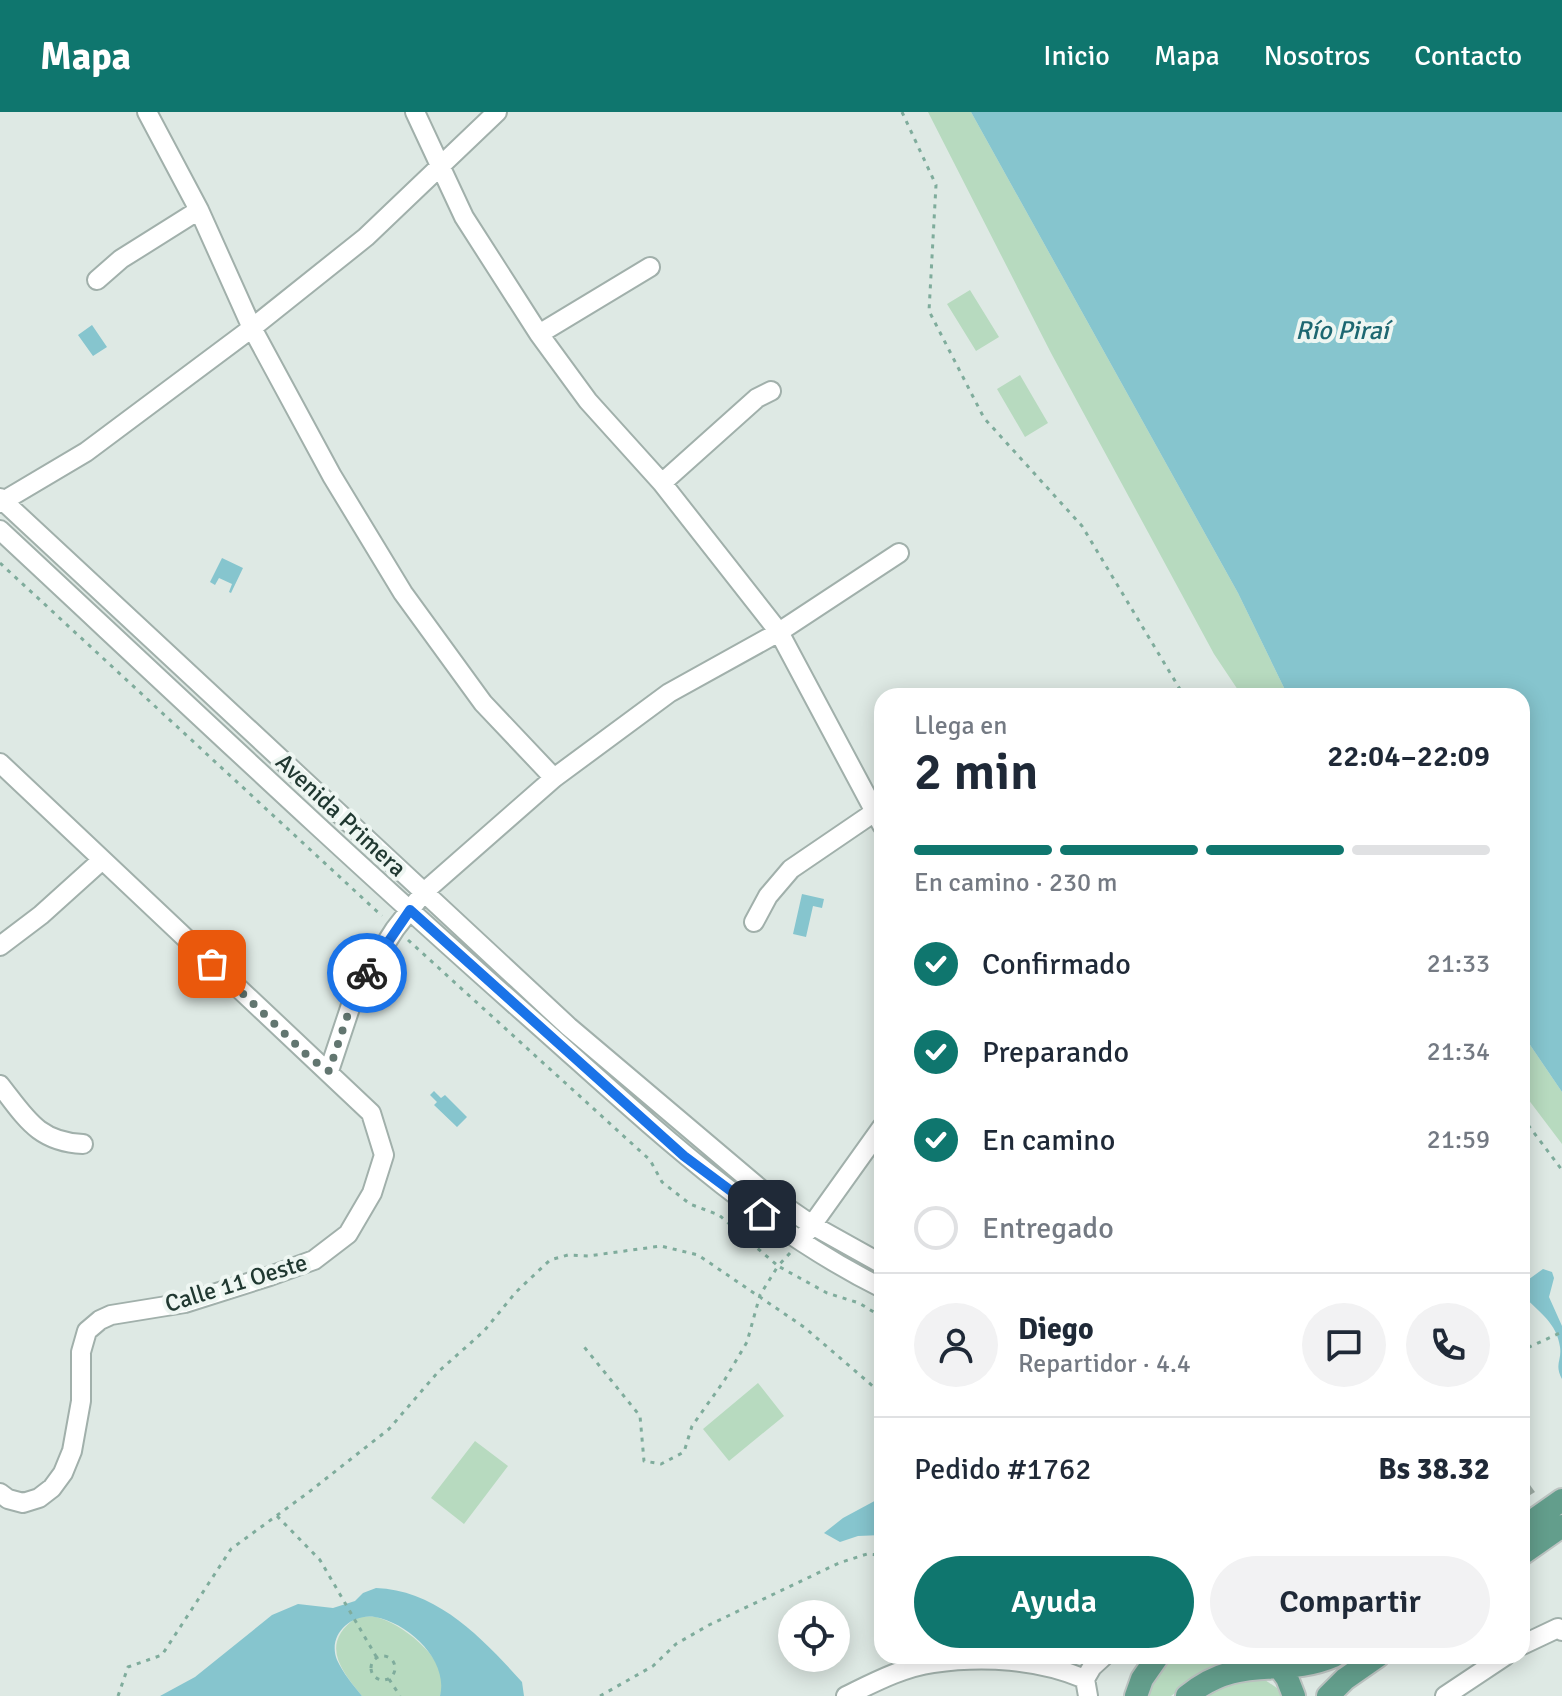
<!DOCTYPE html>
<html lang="es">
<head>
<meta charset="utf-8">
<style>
  :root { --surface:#fff; --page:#f2f2f3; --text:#1f2937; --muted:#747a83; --line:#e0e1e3; --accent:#0f766e }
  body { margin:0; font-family:Signika,sans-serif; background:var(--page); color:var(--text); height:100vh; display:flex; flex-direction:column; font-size:30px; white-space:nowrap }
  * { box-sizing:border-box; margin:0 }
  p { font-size:26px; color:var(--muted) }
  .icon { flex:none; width:44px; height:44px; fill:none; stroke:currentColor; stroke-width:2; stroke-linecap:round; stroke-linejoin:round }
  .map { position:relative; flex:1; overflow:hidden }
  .panel { position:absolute; left:874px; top:576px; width:656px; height:976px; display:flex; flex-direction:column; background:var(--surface); border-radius:24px; box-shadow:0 4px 20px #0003 }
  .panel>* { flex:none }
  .controls { position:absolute; left:778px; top:1488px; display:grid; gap:16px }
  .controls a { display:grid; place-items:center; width:72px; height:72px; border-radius:50%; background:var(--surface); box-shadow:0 4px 20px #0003; font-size:40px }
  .pin { position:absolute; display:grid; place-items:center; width:68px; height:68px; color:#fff; margin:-34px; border-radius:16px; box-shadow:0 4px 12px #0006 }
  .courier { position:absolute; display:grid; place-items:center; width:80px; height:80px; margin:-40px; border:6px solid #1a73e8; border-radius:50%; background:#fff; color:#222; box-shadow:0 2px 10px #0007 }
  .headline em { font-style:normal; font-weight:600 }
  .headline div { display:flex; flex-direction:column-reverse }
  .headline { display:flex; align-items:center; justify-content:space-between; height:136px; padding:0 40px }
  h1 { font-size:52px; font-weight:600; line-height:60px }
  .bar { display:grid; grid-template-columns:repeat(4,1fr); gap:12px 8px; align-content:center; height:96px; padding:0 40px }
  .bar i { height:10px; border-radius:6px; background:var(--line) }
  .bar .selected { background:var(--accent) }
  .bar p { grid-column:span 4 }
  .line { display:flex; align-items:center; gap:20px; padding:0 40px; border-top:2px solid var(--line) }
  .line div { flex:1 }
  .round { display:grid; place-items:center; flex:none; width:84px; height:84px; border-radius:42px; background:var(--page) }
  ol { padding:0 40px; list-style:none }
  li { display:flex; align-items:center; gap:24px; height:88px }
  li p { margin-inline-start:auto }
  li .icon { padding:8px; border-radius:50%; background:var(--accent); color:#fff; stroke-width:4 }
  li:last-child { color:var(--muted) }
  li i { width:44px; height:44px; border:4px solid var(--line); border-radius:50% }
  .primary-button { display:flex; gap:16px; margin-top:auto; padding:16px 40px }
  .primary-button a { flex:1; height:92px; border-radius:48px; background:var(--accent); color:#fff; font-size:32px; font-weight:600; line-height:92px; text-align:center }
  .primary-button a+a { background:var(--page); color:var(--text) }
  header { display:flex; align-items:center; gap:48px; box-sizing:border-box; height:112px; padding:0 40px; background:var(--accent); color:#fff }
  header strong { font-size:38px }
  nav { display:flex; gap:44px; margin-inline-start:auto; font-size:28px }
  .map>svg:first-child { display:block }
</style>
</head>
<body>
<header>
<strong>Mapa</strong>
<nav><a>Inicio</a><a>Mapa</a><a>Nosotros</a><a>Contacto</a></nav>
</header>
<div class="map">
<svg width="1562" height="1584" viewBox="0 0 1562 1584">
  <rect width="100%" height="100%" fill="#dee9e4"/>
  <path fill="#b7dabf" d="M928,0h43l267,481 50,103h-46l-28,-42 -163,-301z
    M970,178l29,47 -23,14 -29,-47z
    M1020,263l28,48 -23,14 -28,-48z
    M1522,921l40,59v52l-40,-53z
    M758,1271l26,33 -55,45 -26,-32z
    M475,1329l33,25 -44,58 -33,-26z
    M357,1505c6,0 13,-1 19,0 25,6 67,39 67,66 0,5 -2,9 -3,13h-78c-23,-28 -42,-53 -5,-79z
    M1170,1544h81v1l-45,13 -35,26h-25l5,-15z
    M1259,1564l18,12 4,8h-77l23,-14z"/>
  <path fill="#86c5ce" d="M971,0h591v980l-40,-59v-337h-234l-50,-103z
    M92,213l15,22 -14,9 -15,-21z
    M222,446l21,10 -12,25 -2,-1 3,-8 -13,-6 -4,7 -5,-3z
    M802,782l22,5 -2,9 -9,-2 -7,31 -13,-3z
    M434,979l7,7 4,-3 22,22 -10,10 -23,-22 3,-3 -7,-7z
    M1543,1157l9,3 2,6 -5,19 13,29v53c-8,-15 0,-18 -2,-32 -3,-25 -23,-36 -38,-53l3,-12z
    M882,1385v38l-24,1 -18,6 -16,-9 19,-15z
    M376,1476c62,2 108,52 146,94l2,14h-84c9,-35 -31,-73 -65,-79 -24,-4 -48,18 -38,43 6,13 16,25 25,36h-202l35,-19 77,-62 26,-11 35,4 22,-7 8,-8z"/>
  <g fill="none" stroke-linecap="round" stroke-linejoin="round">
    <defs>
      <path id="minor" d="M147,0l52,98 53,118 80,148 71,117 80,110 71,75
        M415,0l49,105 75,117 49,67 74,82 117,149 103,193
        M97,168l24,-21 78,-49
        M539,222l111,-67
        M662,371l95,-85 14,-7
        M0,386l569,529 195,165 48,33 70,39
        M0,391l86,-51 166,-124 114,-91 131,-125
        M0,418c175,163 349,328 529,487 111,98 219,204 353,271
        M0,651l371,350 13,42 -12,38 -24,41 -34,26 -44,16 -85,27 -74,12 -11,5 -13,11 -6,21v49l-9,50 -9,22 -11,15 -13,10 -16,5 -15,-4 -8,-6
        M754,810l14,-26 23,-27 91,-62
        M0,834l41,-31 61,-55
        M329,959l27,-81 39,-61 29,-37 130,-114 115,-85 110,-61 120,-79
        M0,973c26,33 38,57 83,59
        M807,1120l75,-105
        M1522,1533l36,-17 4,3
        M846,1584c27,-13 57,-29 87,-33 50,-7 105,-4 152,16
        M1088,1584l-3,-17 7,-12 12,-11
        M1445,1584l60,-40"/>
      <path id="major" d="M1522,1416l40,-28
        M1522,1442l40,-28
        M1272,1545l15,21 7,18
        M1136,1584l6,-17 16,-23
        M1187,1584c53,-44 94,-17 147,-40
        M1328,1584l17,-17 33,-23"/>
    </defs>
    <use href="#minor" stroke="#a1b0ab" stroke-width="22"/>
    <use href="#major" stroke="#bcc3c1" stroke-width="26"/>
    <path stroke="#7fac9c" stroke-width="3" stroke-dasharray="4 6" stroke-linecap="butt" d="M902,0l34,73 -7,126 55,107 98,108 102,170
      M0,451l382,353
      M408,828l242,220 12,22 28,22 29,11 59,51 -18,29 -13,47 -23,39 -32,45 -8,26 -23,12 -17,-3 -4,-45 -59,-73
      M1522,1005l40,53
      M790,1141l-12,13 49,27 32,10 23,14
      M1522,1243l3,-6 37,-17
      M277,1404l43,44 57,98
      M371 1556a12 12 0 1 1 24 0a12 12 0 1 1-24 0Z
      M389,1567l11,17
      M118,1584l10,-29 34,-12 69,-106 78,-57 80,-63 49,-57 46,-41 32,-39 34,-32 18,-5 20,1 73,-10 37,9 106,72 78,67
      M600,1584l53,-30 23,-22 33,-19 130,-62 28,-9 15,1"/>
    <use href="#minor" stroke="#fff" stroke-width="18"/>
    <use href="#major" stroke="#639e8c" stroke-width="22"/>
  </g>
  <path fill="#9daba4" d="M1522,1362l13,18 -13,8z"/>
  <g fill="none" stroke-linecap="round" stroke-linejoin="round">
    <path stroke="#627670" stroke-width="8" stroke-dasharray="0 14.4" d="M212,852l99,95 18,12 27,-81 11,-17"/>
    <path stroke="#1a73e8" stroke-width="10" d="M367,861l43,-63 274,246 78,58"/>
  </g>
  <g text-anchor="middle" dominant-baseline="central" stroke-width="8" stroke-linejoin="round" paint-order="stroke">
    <g font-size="24" fill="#203831" stroke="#eef6f2">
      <text transform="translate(341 703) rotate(43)">Avenida Primera</text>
      <text transform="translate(236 1171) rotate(-17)">Calle 11 Oeste</text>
    </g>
    <g font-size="26" font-style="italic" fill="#1d6771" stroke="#eef6f2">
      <text x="1342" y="219">Río Piraí</text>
    </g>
  </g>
</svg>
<div class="controls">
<a><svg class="icon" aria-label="locate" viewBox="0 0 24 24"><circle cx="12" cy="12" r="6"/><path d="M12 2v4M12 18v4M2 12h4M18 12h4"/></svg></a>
</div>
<div class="pin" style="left:212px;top:852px;background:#ea580c"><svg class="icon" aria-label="bag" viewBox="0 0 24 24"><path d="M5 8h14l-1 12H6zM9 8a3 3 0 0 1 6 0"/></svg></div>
<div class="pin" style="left:762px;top:1102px;background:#1f2937"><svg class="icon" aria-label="home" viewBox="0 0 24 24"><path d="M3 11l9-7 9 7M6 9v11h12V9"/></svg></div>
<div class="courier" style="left:367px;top:861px"><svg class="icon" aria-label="bike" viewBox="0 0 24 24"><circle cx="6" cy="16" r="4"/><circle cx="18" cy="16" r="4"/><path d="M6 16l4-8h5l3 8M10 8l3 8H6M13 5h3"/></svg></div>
<section class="panel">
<div class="headline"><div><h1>2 min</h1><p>Llega en</p></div><em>22:04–22:09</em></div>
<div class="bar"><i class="selected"></i><i class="selected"></i><i class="selected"></i><i></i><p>En camino · 230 m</p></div>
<ol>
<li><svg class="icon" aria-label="check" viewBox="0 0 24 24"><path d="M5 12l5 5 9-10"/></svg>Confirmado<p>21:33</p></li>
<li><svg class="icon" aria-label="check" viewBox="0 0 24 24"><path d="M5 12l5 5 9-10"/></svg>Preparando<p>21:34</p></li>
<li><svg class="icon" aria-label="check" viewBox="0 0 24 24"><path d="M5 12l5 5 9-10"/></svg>En camino<p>21:59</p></li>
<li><i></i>Entregado</li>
</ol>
<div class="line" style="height:144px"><a class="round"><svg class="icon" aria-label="person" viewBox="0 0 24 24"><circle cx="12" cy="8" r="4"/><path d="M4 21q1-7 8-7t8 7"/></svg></a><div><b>Diego</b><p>Repartidor · 4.4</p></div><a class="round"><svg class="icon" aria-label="chat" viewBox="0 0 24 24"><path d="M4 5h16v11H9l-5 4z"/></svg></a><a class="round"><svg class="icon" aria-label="phone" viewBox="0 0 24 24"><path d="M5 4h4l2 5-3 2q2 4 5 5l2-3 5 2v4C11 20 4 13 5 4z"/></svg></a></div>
<div class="line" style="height:104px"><div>Pedido #1762</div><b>Bs 38.32</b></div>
<div class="primary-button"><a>Ayuda</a><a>Compartir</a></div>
</section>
</div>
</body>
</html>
